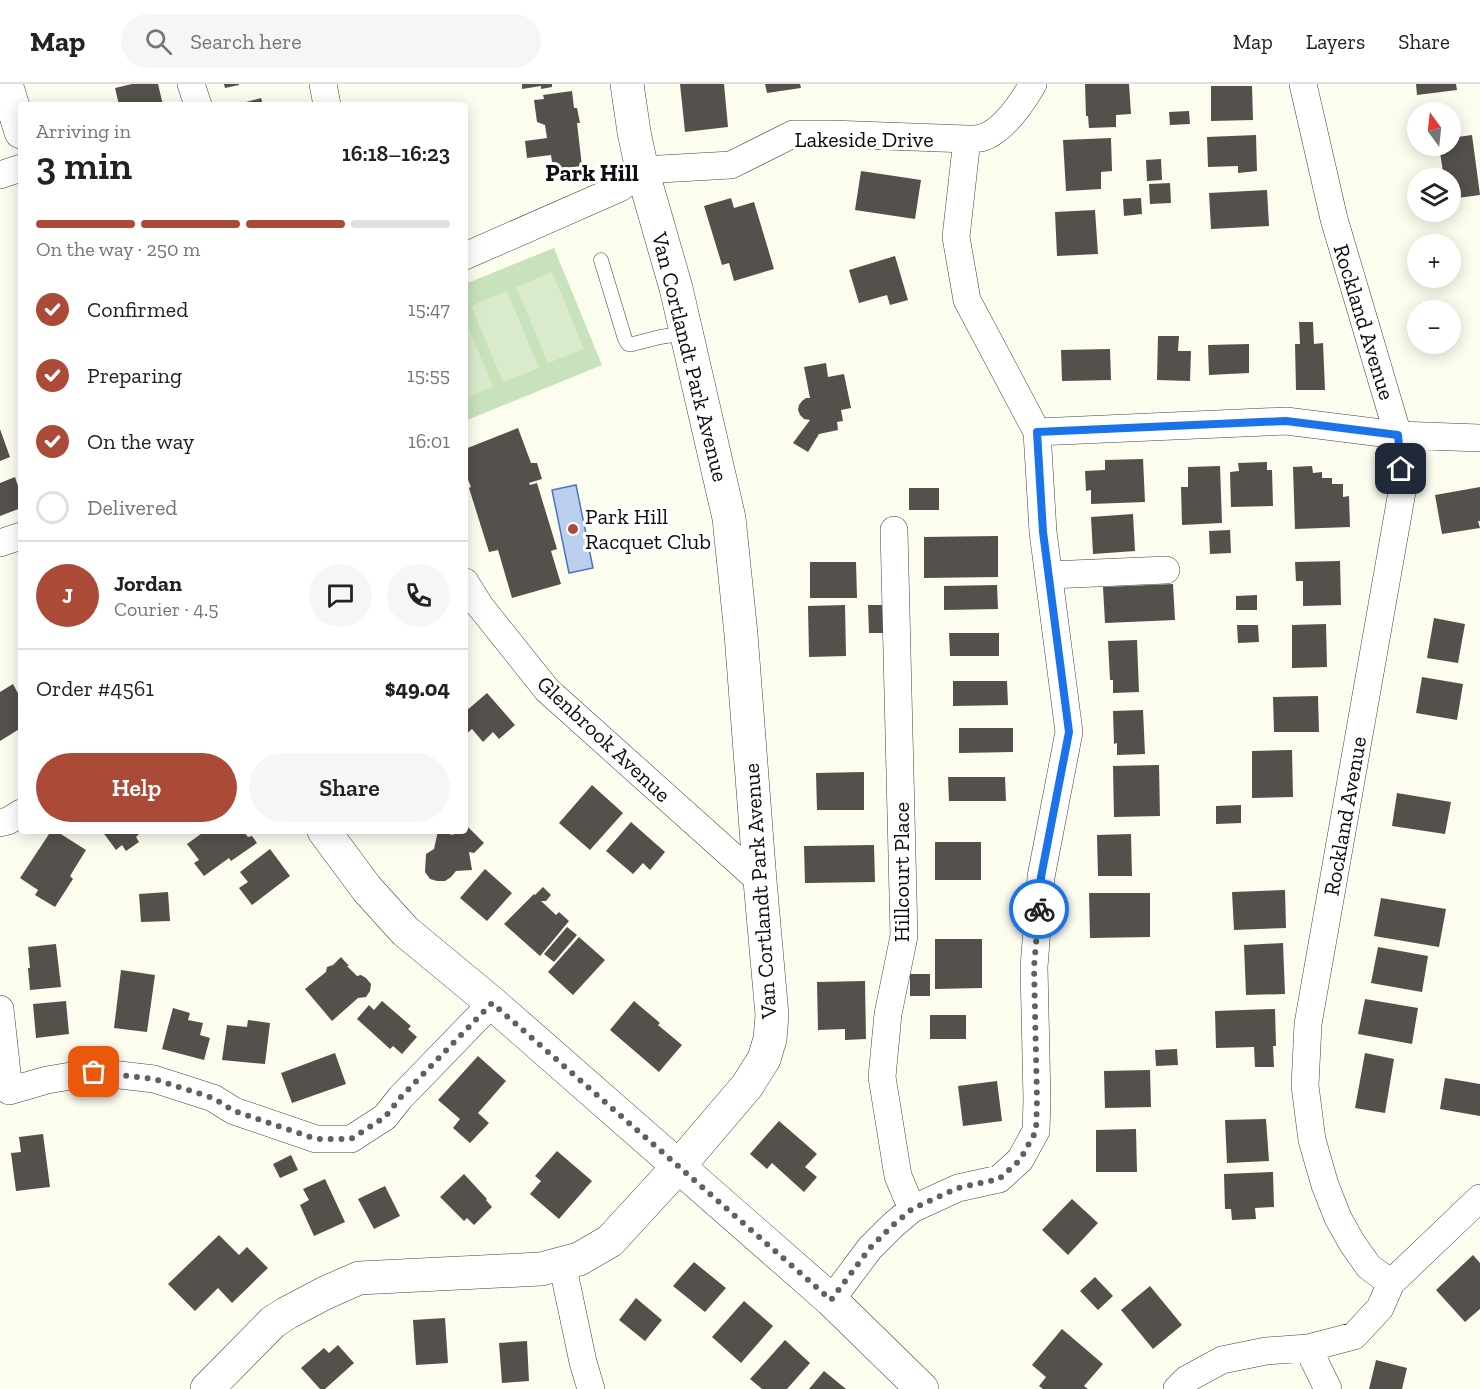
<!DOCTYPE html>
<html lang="en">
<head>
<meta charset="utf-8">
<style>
  :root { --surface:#fff; --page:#f6f6f6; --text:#222; --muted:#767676; --line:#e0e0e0; --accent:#ab4b37 }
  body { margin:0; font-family:"Zilla Slab",serif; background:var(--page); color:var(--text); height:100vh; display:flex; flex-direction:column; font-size:22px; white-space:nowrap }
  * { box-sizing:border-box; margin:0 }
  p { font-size:20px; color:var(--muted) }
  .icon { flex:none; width:33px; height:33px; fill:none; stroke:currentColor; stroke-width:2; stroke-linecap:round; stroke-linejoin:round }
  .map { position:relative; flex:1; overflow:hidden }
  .details { position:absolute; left:18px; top:18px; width:450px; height:732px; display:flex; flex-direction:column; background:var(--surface); border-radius:6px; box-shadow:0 3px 15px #0003 }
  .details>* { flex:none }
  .needle { width:39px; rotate:345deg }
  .buttons { position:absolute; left:1407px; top:18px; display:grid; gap:12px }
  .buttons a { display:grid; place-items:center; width:54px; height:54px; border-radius:50%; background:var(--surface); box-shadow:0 3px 15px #0003; font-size:30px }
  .pin { position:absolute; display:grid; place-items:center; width:51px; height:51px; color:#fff; margin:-26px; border-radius:12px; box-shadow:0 3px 9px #0006 }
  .courier { position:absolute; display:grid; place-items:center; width:60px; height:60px; margin:-30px; border:4px solid #1a73e8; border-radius:50%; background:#fff; color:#222; box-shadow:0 2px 8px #0007 }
  .overview em { font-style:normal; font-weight:600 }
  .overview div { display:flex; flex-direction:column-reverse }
  .overview { display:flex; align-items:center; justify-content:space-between; height:102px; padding:0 18px }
  h1 { font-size:39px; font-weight:600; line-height:45px }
  .bar { display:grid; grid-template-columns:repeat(4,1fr); gap:9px 6px; align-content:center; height:72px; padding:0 18px }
  .bar i { height:8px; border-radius:4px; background:var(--line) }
  .bar .active { background:var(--accent) }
  .bar p { grid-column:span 4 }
  .line { display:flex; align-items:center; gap:15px; padding:0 18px; border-top:2px solid var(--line) }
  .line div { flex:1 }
  .round { display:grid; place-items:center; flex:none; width:63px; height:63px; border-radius:32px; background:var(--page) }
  ol { padding:0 18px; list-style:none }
  li { display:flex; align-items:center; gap:18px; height:66px }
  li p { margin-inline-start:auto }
  li .icon { padding:6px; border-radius:50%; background:var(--accent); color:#fff; stroke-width:4 }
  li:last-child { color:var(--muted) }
  li i { width:33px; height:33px; border:3px solid var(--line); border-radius:50% }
  .button { display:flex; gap:12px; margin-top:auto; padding:12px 18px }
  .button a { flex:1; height:69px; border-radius:36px; background:var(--accent); color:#fff; font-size:24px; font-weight:600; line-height:69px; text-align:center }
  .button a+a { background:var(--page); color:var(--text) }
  header { display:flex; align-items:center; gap:36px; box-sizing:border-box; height:84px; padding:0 30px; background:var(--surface); border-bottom:2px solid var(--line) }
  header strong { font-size:28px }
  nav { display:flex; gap:33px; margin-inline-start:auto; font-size:21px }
  .search { width:420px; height:54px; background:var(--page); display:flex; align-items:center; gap:15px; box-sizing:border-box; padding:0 21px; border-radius:33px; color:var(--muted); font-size:22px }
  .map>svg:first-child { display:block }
</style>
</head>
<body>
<header>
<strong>Map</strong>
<div class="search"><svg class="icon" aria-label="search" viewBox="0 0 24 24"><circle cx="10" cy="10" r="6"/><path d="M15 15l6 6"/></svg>Search here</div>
<nav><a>Map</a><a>Layers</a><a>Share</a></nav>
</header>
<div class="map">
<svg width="1480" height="1305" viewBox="0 0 1480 1305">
  <rect width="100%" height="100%" fill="#fcfdef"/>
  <path fill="#c8e3bc" d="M554,164l48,117 -137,56v-137z"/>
  <path fill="#daebcd" d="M552,188l32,77 -36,14 -32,-76z
    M507,207l32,77 -36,14 -32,-76z
    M465,235l28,68 -28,11z"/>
  <path fill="#bacfee" stroke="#4a75bc" stroke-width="1.5" d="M576,401l17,83 -24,5 -17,-83z"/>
  <path fill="#54504b" d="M132,0h26l5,21h-44l-4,-17z
    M224,0h15v1l-14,3z
    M522,0h30v3l-11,2v-3l-19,3z
    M680,0h44l4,43 -43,5z
    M765,0h35l1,4 -34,5z
    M1085,0h44l2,30 -15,1v12l-27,1 -1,-12h-2z
    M1416,0h40l1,6 -40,5z
    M1211,2h41l1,34 -42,1z
    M572,7l2,17h3l3,15h-3l5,43 -17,2 2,9 -11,1 -1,-9h-2l-2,-14 -24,3 -2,-17 22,-3 -2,-13 -8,-3 -3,-22 10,-1 -1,-4z
    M261,14l2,7h-24v-1z
    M1189,27l1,13 -20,1 -1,-13z
    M1256,51l1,36 -19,2v-7l-30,1 -1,-30z
    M1472,51l8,60 -30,4v-21h-6l-5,-32h11v-8z
    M1111,54l1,33 -11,1v17l-35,2 -3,-51z
    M1161,75l1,21 -15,1 -1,-21z
    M861,87l60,9 -6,39 -60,-9z
    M1170,99l1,20 -21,1 -1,-20z
    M1267,106l2,36 -58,3 -2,-36z
    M731,114l3,10 20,-6 20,67 -40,12 -5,-18 -7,2 -18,-59z
    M1141,114l1,16 -18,2 -1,-17z
    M1095,126l3,44 -41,2 -2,-44z
    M895,172l13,44 -18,5 -3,-10 -28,8 -10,-33z
    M1299,238h14l1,22 9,-1 2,47h-29l-1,-46h5z
    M1158,252h21l-1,15h13l-1,30 -33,-1z
    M1249,260v29l-40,2 -1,-30z
    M1110,265l1,31 -49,1 -1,-31z
    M826,279l2,14 16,-3 7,34 -10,2 2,11 -6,1 1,8 -19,4 -11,18 -15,-9 17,-23 -6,-1 -4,-4 -2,-5 1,-5 3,-4 4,-3h4l-6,-31z
    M518,344l13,35h6l5,16 -13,4 1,2 7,-2 20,66 -6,2 10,33 -49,14 -14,-48 -9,2 -20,-64 2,-1 -6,-15v-23z
    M0,345l10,28 -10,4z
    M1143,375l2,43 -54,2v-14l-5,1 -1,-20 20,-1v-10z
    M1267,378v8h5l1,36 -42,1 -1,-35 9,-1 -1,-8z
    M1220,382l2,57 -40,2 -1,-38h7v-20z
    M1312,382l1,7 9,-1v6h10v6h11v13l6,-1 1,31 -55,2 -2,-62z
    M15,393l6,18v13l-21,8v-33z
    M1480,403v34h-2l2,7 -38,6 -7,-39z
    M909,404h30v22h-30z
    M1133,430l2,37 -42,3 -2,-37z
    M1230,446l1,23 -21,1 -1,-23z
    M998,452v41l-74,1v-41z
    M1340,477l1,44 -38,1v-25h-7l-1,-19z
    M810,478h46l1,36h-47z
    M1173,500l2,36 -70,3 -2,-36z
    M997,501l1,24 -54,1v-24z
    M1257,511v15h-21v-14z
    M845,521l1,51 -37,1 -1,-51z
    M868,521h18l1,28h-18z
    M1434,534l31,6 -7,39 -31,-5z
    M1326,540l1,43 -35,1v-43z
    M1237,541h21l1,17 -21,1z
    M949,549h50v23h-49z
    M1137,556l2,52 -26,1v-13h-3l-2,-39z
    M1422,593l41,7 -6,36 -41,-7z
    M953,597h54l1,24 -55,1z
    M13,600l8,15v6l-2,1 2,3v19l-21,13v-49z
    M487,609l28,32 -16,14 -6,-7 -10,10 -11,-13 -7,6v-23z
    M1318,612l1,36h-45l-1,-35z
    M1143,626l2,44 -28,1v-12l-3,1 -1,-33z
    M959,644h54v24l-54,1z
    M1292,666l1,47 -41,1v-47z
    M1159,681l1,51 -46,1 -1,-51z
    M864,688v38h-47l-1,-37z
    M948,693h57l1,24h-57z
    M592,701l31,28 -33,37 -31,-27z
    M1397,709l54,9 -6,32 -53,-8z
    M1241,721v18l-25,1v-18z
    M631,738l34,30 -15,18 -7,-7 -10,11 -27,-23z
    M468,743l16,16 -10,10 -5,-1 3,18 -16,1 -5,6 -6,4h-8l-7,-2 -5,-7 1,-18 8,-5 4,-18 15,4 4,-4h3l2,2z
    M51,747h5l30,19 -16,26 3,3 -18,28 -20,-12 3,-5 -18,-12z
    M102,747h35l2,3 -3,3 3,5 -13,9 -4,-6 -6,5z
    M205,747h38l5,6 4,-1 5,7 -26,18 -2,-3 -25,18 -10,-13 5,-3 -12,-16z
    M1131,750l1,42h-34l-1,-41z
    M935,758h46v38h-46z
    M874,761l1,37 -70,1 -1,-37z
    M270,765l20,27 -38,29 -13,-17 9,-6 -8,-10z
    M485,785l27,24 -25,28 -27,-23z
    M543,803l8,8 -5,6h-5l15,14 3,-3 10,9 -29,35 -36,-32 30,-30 1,1z
    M1285,806l1,38 -52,2 -2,-38z
    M168,808l2,29 -29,1 -2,-28z
    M1089,809h61v44l-60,1z
    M1381,814l65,11 -7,38 -65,-11z
    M567,843l10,8 -23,27 -10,-8z
    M579,853l26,23 -32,35 -25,-23z
    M935,855h47v49l-47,1z
    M1283,859l2,51 -39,1 -2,-50z
    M56,860l5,43 -31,3 -2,-22h2l-2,-21z
    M1378,863l50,9 -6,36 -51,-9z
    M341,873l8,9h-2l10,10 4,-1 5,3 5,6 -1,7 -4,6 -8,1 -26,23 -27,-32 21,-17 1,-5 6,-2z
    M121,886l34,5 -8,57 -33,-4z
    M910,890h20v22h-20z
    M865,897l1,58 -21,1v-11l-27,1 -1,-48z
    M1365,915l53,9 -6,36 -54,-10z
    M66,917l3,33 -33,4 -3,-34z
    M382,917l29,25 -3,3 9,8 -15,17 -9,-8 -3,3 -33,-30 12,-14 5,5z
    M634,917l26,22 -2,2 24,20 -23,27 -49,-42z
    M173,924l17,5 -2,7 15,3 -3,12 10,3 -6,22 -42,-11z
    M1275,925l1,37h-3l1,21h-19l-1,-20 -38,1 -1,-37z
    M930,931h36v24h-36z
    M248,936l22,3 -5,41 -43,-4 5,-35 20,2z
    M1177,965l1,16 -22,1 -1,-16z
    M335,969l11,31 -54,19 -11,-30z
    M1365,969l29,6 -9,54 -30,-5z
    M478,972l28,25 -28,32 11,10 -19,20 -17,-15 7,-9 -22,-19z
    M1150,986l1,37 -46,1 -1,-37z
    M1445,994l35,6v32l-40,-7z
    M997,997l5,40 -39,5 -5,-40z
    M1266,1035l3,42 -42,2 -2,-43z
    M779,1037l38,33 -12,13 12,10 -13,15 -32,-29 -5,6 -17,-15z
    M1136,1045l1,43h-41v-42z
    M43,1050l7,53 -34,4 -5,-38 10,-1 -2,-15z
    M557,1067l35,30 -33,38 -29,-25 11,-13 -6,-5z
    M291,1071l7,15 -18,8 -7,-14z
    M1273,1088l1,35 -19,1 1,11 -24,1 -1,-11h-6l-1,-35z
    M464,1090l23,25 -1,1 6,7 -18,18 -7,-7 -3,3 -24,-24z
    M325,1095l20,43 -31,14 -14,-31 9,-5 -6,-11z
    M385,1102l15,30 -26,13 -16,-30z
    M1072,1115l26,24 -30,32 -26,-25z
    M219,1151l20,20 8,-8 21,21 -36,35 -14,-15 -23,23 -27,-27z
    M1473,1171l7,8v46l-15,13 -29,-32z
    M694,1178l32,26 -21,24 -32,-26z
    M1095,1193l18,19 -15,14 -18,-19z
    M1150,1202l32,39 -29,24 -32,-39z
    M636,1214l26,22 -17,21 -26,-21z
    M744,1217l29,25 -32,37 -29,-26z
    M445,1234l3,45 -32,2 -3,-45z
    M1062,1245l41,35 -19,22 4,3h-45l-4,-3 7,-9 -14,-12z
    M785,1256l25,23 -23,26h-25l-12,-10z
    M527,1257l2,40 -27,2 -3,-40z
    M338,1261l16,18 -29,26h-5l-19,-21 23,-20 5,5z
    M1376,1276l31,8 -5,21h-33z
    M824,1287l22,18h-37z"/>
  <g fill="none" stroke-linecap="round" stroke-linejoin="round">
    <defs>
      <path id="service" d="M601,176l24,79 3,5h5l27,-7 26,-4"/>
      <path id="minor" d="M191,0l7,21
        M323,0l4,21
        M1303,0l31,135 64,216 5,51 -95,538 -3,62 7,54 13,45 13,33 14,25 17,24 22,16
        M0,91l21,-7
        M465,172l155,-68 22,-18 89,-5 62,-31h38l136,5c4,0 10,0 14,-1 22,-6 41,-35 52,-54
        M1037,348l249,-11 112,14 82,3
        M894,446l10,406 -16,78 -6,63 16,99 14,33
        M0,459l21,-7
        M1049,491l117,-5
        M465,498l15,24 67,84 213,191
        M0,739l8,-2 13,-8
        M0,925l9,82 38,-11 47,-8 60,7 59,19 21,13 82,28h35l34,-22 15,-19 92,-95
        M562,1179l21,99 8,27
        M831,1216l39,-52 22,-22 20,-17 46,-21 41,-9 21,-19 16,-29 1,-31 -3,-133 7,-90 28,-145 -26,-200 -6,-100 -70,-132 -11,-63 11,-98
        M1308,1264l20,41
        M1177,1305l10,-10 35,-19 44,-9 42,-3 46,-12 26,-28 11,-25 89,-85"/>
      <path id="tertiary" d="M6,0l15,48
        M324,747l43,58 38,42 87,72 339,297 91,89
        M207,1305l66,-67 14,-9 38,-20 34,-15 182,-9 38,-10 31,-18 68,-74 69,-81 17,-27 6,-20 2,-24 -12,-134 -19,-247 -12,-116 -53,-230 -34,-118 -8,-38 -7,-48"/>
    </defs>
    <use href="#service" stroke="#404040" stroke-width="15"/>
    <use href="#minor" stroke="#404040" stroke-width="28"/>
    <use href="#tertiary" stroke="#404040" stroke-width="34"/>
    <use href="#service" stroke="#fff" stroke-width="14"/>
    <use href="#minor" stroke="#fff" stroke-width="27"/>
    <use href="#tertiary" stroke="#fff" stroke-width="33"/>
  </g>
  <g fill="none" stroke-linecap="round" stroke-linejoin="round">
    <path stroke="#61615c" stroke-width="6" stroke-dasharray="0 10.8" d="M94,988l60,7 59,19 21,13 82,28h35l34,-22 15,-19 92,-95 339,297 39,-52 22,-22 20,-17 46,-21 41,-9 21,-19 16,-29 1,-31 -3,-133 5,-58"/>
    <path stroke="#1a73e8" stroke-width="8" d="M1039,825l2,-32 28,-145 -26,-200 -6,-100 249,-11 112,14 3,34"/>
  </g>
  <circle fill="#ab4b37" stroke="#fff" stroke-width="2" cx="573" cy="445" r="6"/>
  <g text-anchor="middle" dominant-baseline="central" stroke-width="6" stroke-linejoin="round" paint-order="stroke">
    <g font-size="22" fill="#0d0d0d" stroke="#fff">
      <text x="864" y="55">Lakeside Drive</text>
      <text transform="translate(1364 238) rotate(73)">Rockland Avenue</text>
      <text transform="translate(690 273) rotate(76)">Van Cortlandt Park Avenue</text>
      <text transform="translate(604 655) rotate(43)">Glenbrook Avenue</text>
      <text transform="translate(1345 732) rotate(-80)">Rockland Avenue</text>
      <text transform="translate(901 788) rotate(-90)">Hillcourt Place</text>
      <text transform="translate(760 807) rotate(-94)">Van Cortlandt Park Avenue</text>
    </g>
    <g font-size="22" fill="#0d0d0d" stroke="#fff" text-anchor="start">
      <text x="585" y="432">Park Hill<tspan x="585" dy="25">Racquet Club</tspan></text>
    </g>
    <g font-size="24" font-weight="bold" fill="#0d0d0d" stroke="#fff">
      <text x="592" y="88">Park Hill</text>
    </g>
  </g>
</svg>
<div class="buttons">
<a><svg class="needle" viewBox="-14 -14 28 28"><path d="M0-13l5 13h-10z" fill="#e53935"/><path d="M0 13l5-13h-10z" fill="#767676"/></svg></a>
<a><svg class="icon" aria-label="layers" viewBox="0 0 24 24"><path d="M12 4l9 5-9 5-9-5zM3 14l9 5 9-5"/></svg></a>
<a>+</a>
<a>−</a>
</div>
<div class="pin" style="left:94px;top:988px;background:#ea580c"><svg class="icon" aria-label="bag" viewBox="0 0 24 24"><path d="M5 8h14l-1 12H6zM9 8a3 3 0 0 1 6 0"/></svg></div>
<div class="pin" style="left:1401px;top:385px;background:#1f2937"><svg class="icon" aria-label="home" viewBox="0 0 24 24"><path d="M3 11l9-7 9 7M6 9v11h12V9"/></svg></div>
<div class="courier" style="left:1039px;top:825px"><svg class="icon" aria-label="bike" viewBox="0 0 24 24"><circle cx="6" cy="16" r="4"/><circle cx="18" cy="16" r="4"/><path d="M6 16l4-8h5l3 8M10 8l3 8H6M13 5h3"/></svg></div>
<section class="details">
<div class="overview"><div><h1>3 min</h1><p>Arriving in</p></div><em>16:18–16:23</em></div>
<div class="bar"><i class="active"></i><i class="active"></i><i class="active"></i><i></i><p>On the way · 250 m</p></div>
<ol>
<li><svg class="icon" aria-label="check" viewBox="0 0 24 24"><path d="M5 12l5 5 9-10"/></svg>Confirmed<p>15:47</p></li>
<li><svg class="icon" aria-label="check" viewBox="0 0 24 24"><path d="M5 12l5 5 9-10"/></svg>Preparing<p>15:55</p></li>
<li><svg class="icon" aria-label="check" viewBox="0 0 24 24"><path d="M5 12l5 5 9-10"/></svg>On the way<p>16:01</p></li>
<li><i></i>Delivered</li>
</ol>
<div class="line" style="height:108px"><b class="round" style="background:var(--accent);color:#fff">J</b><div><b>Jordan</b><p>Courier · 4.5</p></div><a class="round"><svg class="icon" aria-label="chat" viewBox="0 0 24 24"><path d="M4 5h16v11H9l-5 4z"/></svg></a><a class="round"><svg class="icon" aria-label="phone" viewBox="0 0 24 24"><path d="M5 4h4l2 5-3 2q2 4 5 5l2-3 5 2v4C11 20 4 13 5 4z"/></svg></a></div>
<div class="line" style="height:78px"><div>Order #4561</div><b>$49.04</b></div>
<div class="button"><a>Help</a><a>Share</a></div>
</section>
</div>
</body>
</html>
